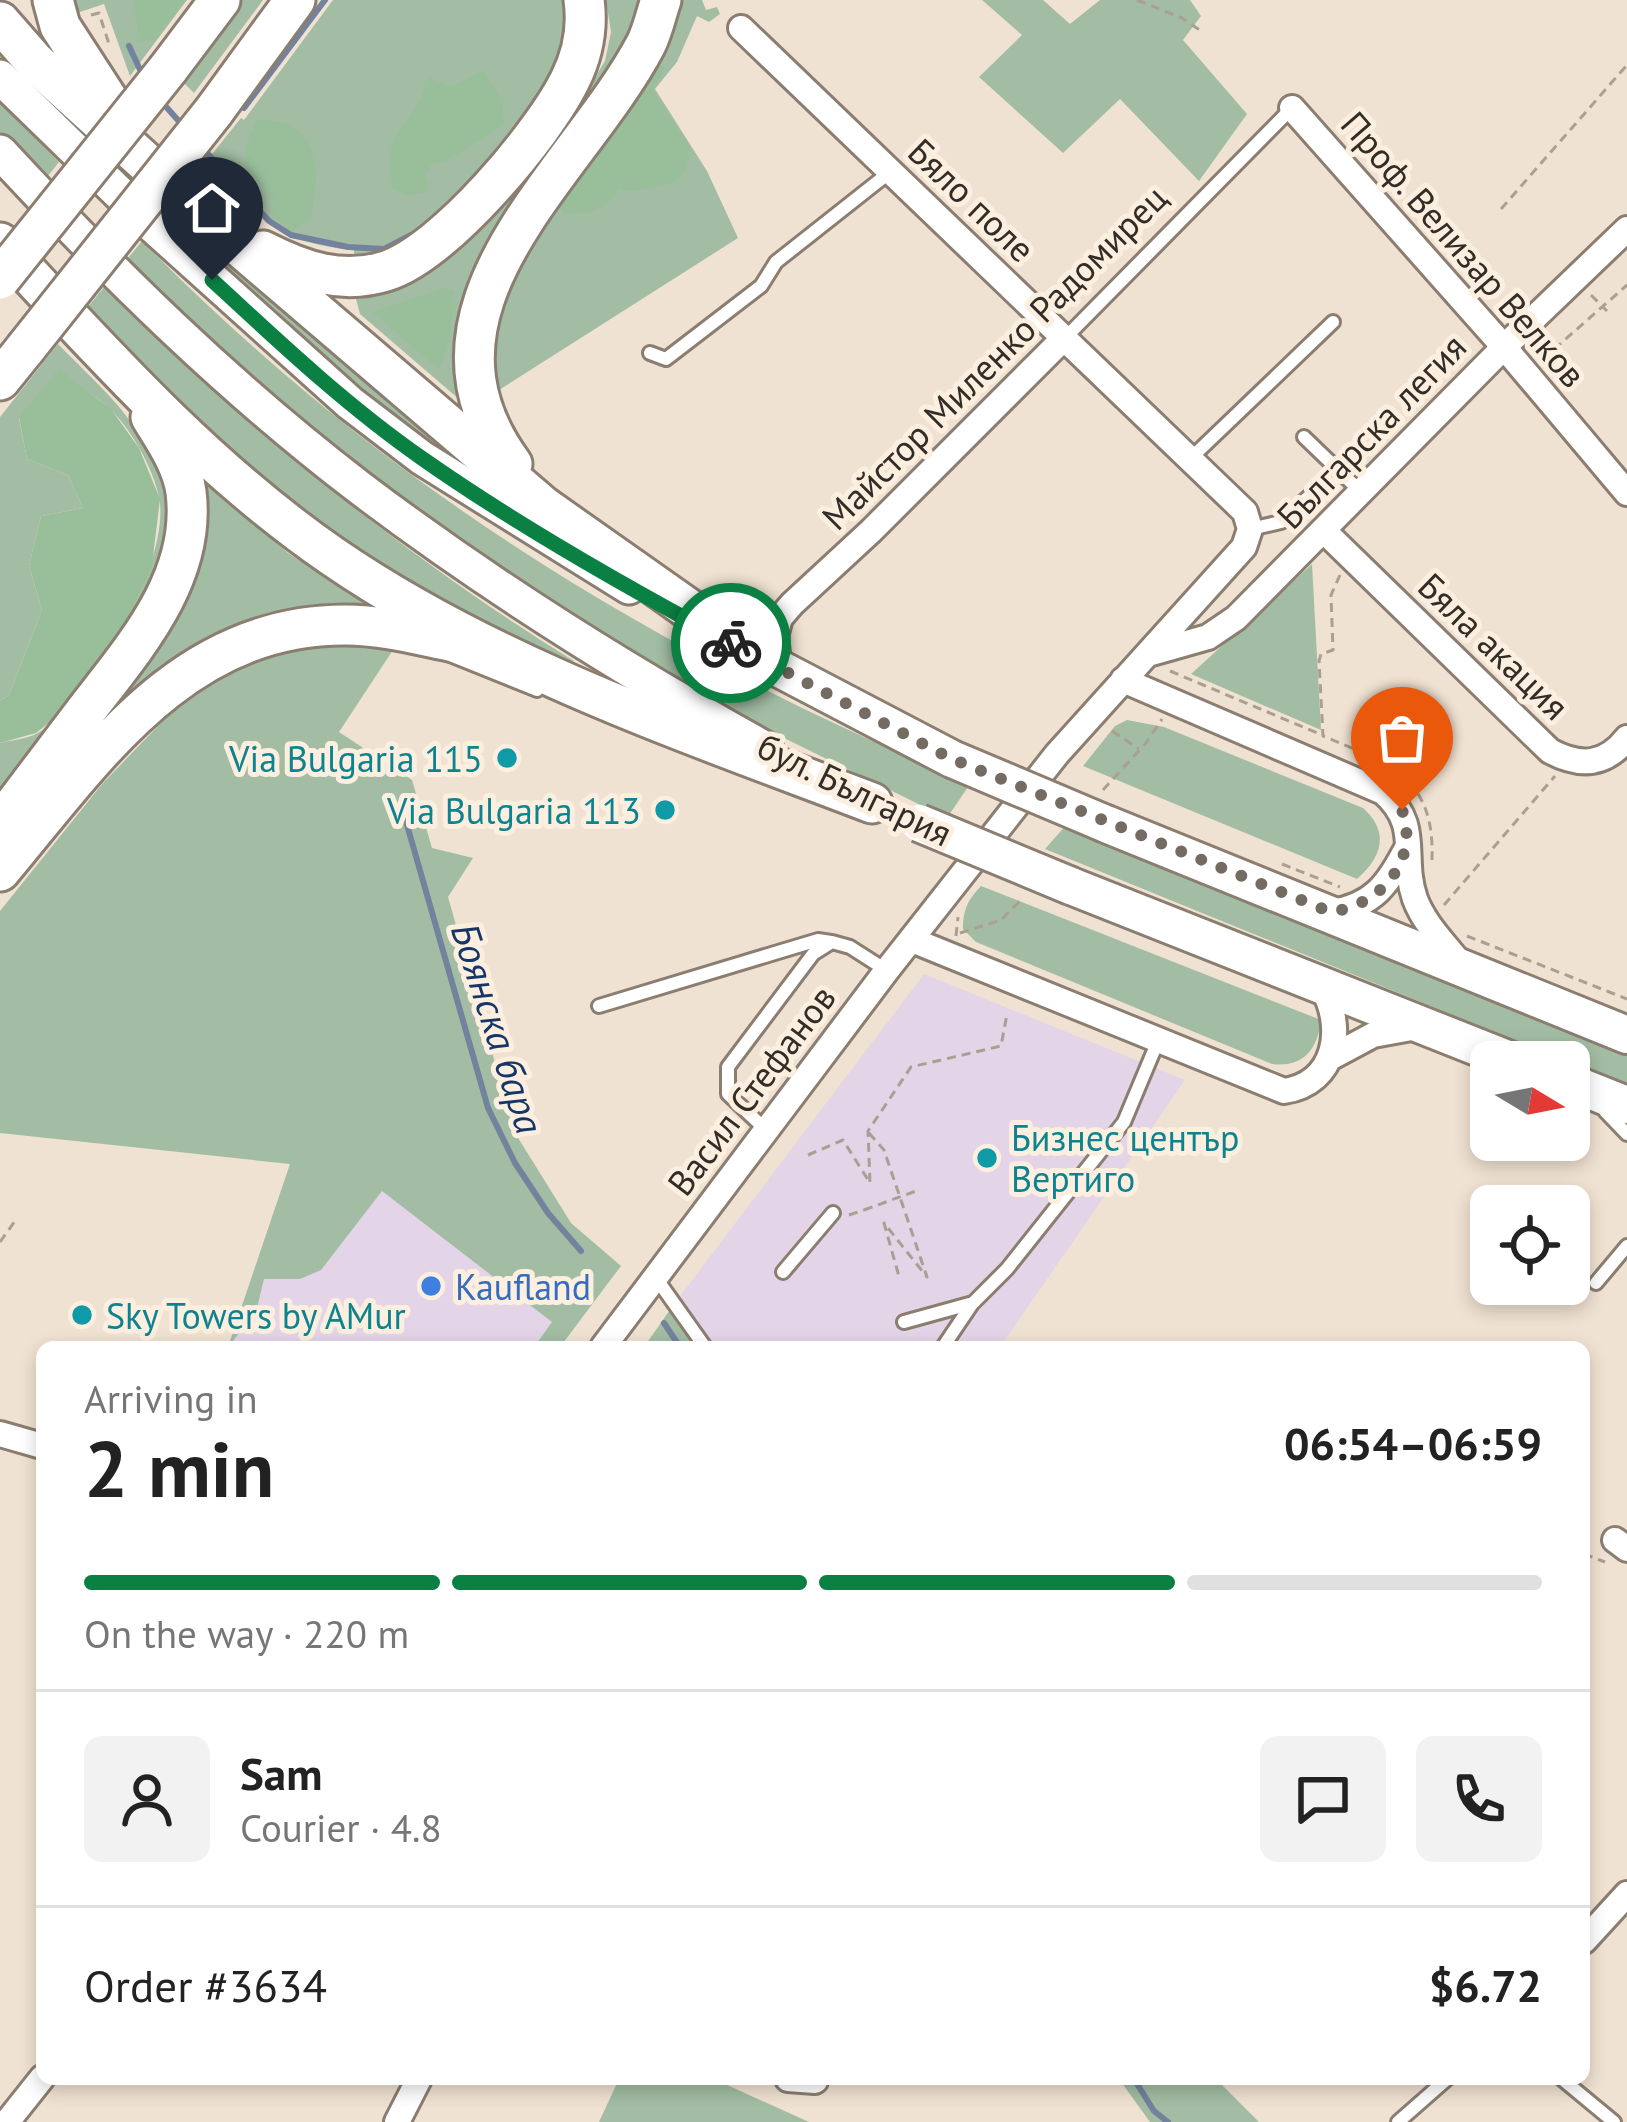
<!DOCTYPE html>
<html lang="en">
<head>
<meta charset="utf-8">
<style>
  :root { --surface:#fff; --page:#f2f2f2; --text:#222; --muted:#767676; --line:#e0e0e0; --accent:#0b8043 }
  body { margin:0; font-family:"PT Sans",sans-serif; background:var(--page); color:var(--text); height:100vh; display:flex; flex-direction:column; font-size:45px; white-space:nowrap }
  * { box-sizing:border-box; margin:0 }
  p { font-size:39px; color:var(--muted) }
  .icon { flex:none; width:66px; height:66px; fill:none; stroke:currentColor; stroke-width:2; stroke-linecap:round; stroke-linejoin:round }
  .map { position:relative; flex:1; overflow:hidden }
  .side { position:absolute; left:36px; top:1341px; width:1554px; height:744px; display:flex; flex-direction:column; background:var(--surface); border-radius:18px; box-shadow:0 6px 18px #0003 }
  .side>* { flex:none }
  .needle { width:78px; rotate:100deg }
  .buttons { position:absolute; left:1470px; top:1041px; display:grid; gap:24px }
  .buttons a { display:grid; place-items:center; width:120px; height:120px; border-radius:18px; background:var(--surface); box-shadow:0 6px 18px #0003; font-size:60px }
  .pin { position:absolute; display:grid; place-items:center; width:102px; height:102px; color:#fff; margin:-123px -51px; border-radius:50% 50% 50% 0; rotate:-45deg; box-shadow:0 0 12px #0007 }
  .pin .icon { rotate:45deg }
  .courier { position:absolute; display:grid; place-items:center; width:120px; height:120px; margin:-60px; border:9px solid #0b8043; border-radius:50%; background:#fff; color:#222; box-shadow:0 3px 15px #0007 }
  .head em { font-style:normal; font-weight:600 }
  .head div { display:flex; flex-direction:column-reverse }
  .head { display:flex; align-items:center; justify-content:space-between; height:204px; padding:0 48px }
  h1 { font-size:78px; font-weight:600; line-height:90px }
  .bar { display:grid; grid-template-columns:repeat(4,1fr); gap:18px 12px; align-content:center; height:144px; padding:0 48px }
  .bar i { height:15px; border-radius:9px; background:var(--line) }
  .bar .selected { background:var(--accent) }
  .bar p { grid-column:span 4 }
  .line { display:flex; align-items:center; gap:30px; padding:0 48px; border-top:3px solid var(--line) }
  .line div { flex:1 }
  .round { display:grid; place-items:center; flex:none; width:126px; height:126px; border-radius:18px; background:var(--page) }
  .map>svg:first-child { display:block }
</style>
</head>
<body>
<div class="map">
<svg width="1627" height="2122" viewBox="0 0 1627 2122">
  <rect width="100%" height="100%" fill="#f0e2d2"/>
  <path fill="#e3d4e7" d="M924,974l261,106 -185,267h-289l-37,-43z
    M290,1164l110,13 182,141 -22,29h-332z"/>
  <path fill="#a2bda3" d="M66,0h121l-57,76 -26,-72 -33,11z
    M240,0h23l-69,93 -13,-13z
    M333,0h232l5,17 -5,31 -43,68 -45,56 -53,51 6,9 -75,33 -1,-15c-80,-7 -94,-35 -146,-91l33,-41 3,2z
    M606,0h43l-8,28 -120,175 -54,203 -107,-92 -4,-15c112,-18 195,-148 249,-238l6,-29z
    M677,0h25l4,10 11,-3 3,7 -11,8 -12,-6 -20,46 -22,27 52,82 31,67 -250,159 4,-85z
    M982,0h61l27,24 30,-24h90l11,16 -18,24 64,74 -48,67 -79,-82 -57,54 -84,-76 43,-42z
    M0,102l59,60 -15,19 -44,-49z
    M175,200l306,277 -5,3 -97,-70 -219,-191z
    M142,241c243,247 511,409 828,543l-23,34 -218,-107 -266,-162 -142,-109 -197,-177z
    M104,287c144,140 299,269 470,374l-9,4 -42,-18 -174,-97 -151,-125 -111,-117z
    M58,344c27,28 60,56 80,89 25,40 39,85 29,132 -15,69 -121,183 -167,241v-63c11,-3 26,-4 36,-9 56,-28 136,-176 123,-237 -6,-29 -28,-68 -49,-88 -15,-14 -35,-26 -51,-39l-40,48 8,41 41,16 15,33 -42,8 -12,50 13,44 -33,85 -9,6v-284z
    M200,483l9,1 79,69 75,49 -2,12 -36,-2 -227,124 84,-126 17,-49z
    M1312,564l9,166 -130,-56z
    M333,645l60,5 -54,82 73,48 20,68 41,10 -25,39 67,236 56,90 50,43 -61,81h-26l18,-25 -170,-131 -61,79 -21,9h-36l-8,33 -28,35 62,-183 -290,-31v-222l103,-128 105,-109 64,-26z
    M1127,720l37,7 199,81c27,24 19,49 -6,71l-274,-113 32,-40z
    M1068,823l559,227v36l-582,-237z
    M981,886l340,134c-3,29 -18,48 -49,44l-296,-122 -13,-13c0,-20 5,-29 18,-43z
    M674,1304l37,43h-67z
    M619,2079h95l95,43h-210z
    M1119,2079h97l43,43h-109z"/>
  <path fill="#99be9a" d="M134,0h50l-29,40 -16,2z
    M659,65l7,3 -14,21 39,60c-8,36 -9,31 -41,39 -14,3 -17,4 -31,1 -17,23 -27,26 -55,25l-6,-14 17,-15 11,-26 39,-40 4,-20 19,-33z
    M483,71l19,28 2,26 -57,35 -15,4 -7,11 6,16 -22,4 -16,-6c-15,-63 26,-64 35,-112l23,10z
    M257,120c8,1 22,0 30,3 38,18 29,63 24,96l-19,12 -19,-14 1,-19 -29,-29 1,-24z
    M444,288l9,3c2,19 -4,63 -15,78l-65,-57z
    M59,369l52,40 28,39 21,51 -8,66 -36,83 -47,59 -33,26 -36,10v-42l9,-6 33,-85 -13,-44 12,-50 42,-8 -15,-33 -41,-16 -8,-42z"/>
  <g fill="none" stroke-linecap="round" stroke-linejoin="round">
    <path stroke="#73839e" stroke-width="6" d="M129,46l14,30
      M161,101l23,26
      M244,108l81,-108
      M201,146l68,75 22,14 57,12 36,2 31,-16
      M401,804l87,304 27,55 33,50 33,38
      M664,1323l16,24
      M1134,2079l20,32 14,11"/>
    <defs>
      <path id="service" d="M1065,338l227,-230
        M650,353l16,6 95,-73 15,-24 114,-90
        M1304,437l57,55
        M1190,459l143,-137
        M1250,529l31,-7 44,-40
        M450,655l87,35
        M599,1006l219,-66 13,2
        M1605,1111l22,23
        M766,1130l-38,-36v-27l85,-113 19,-12 18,5 36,23
        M783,1272l50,-59
        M656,1278l49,69
        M1596,1283l31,-37
        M904,1322l69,-19 34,-34 117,-147 34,-81
        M943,1347l29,-43
        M1562,2079l52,43
        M1398,2122l49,-43"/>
      <path id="minor" d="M1292,108l212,239 123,146
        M1324,531l226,220c30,16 55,15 77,-13
        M1148,654l60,-17 28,-19 268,-271 123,-118
        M779,668l-4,-31 5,-19 12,-14 79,-73 193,-193
        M1123,680l260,112c39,34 17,64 32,107 9,24 28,43 44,63
        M1331,912c43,-6 58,-29 77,-66
        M912,940l372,151c53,-8 61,-64 38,-104
        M1330,1058l43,-23 44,-8
        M603,1347l284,-377 170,-216 187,-207 6,-18 -5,-17 -504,-484
        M0,1434l42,12
        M1615,1540l12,9
        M1584,1941l43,-47
        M788,2079l27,2
        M7,2122l35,-44
        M397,2122l22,-43"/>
      <path id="secondary" d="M0,77l153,149 197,177 72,55 207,129
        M0,152c111,120 229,236 360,336 128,97 265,183 406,261"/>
      <path id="primary" d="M757,657l195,102
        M1106,824l521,211
        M1071,886l444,176
        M1569,1082l58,23"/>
      <path id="trunk" d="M53,0l7,26 59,91
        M0,22l35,40 183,166 326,279 213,150
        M168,69l52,-69
        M214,111l81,-111
        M0,243c103,111 207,227 332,313 163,112 357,177 540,247
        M263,251c39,20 79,34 123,20 59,-19 157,-136 184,-191 13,-26 18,-51 14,-80
        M0,380l25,-31
        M512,464c-116,-158 66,-290 134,-420 7,-14 10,-30 15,-44
        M0,824c28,-37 56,-74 84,-111 49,-64 113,-134 102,-221 -4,-28 -21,-52 -35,-75
        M0,871c94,-112 182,-247 346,-246 37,0 73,10 109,17"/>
    </defs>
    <use href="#service" stroke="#8b7e70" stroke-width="18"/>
    <use href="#minor" stroke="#8b7e70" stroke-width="30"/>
    <use href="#secondary" stroke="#8b7e70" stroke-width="39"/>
    <use href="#primary" stroke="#8b7e70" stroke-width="42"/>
    <use href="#trunk" stroke="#8b7e70" stroke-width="45"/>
    <path stroke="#aa9f93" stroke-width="3" stroke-dasharray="9 6" stroke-linecap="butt" d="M1137,0l45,18 22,15
      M91,15l8,-2 11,34
      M207,172l44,43
      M1501,209l126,-144
      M1468,277l12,-13
      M1591,295l16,16
      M1543,359l84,-74
      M1340,575l-9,20 2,55 -12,4 -2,7 4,75c67,28 112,41 109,124
      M1170,671l152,64
      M1112,731l27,18
      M1103,790l43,-47 16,-24
      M1282,864l58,23
      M1444,905l111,-129
      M960,933l41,-13 22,-22
      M956,936l2,-19
      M1467,936l160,63
      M869,1133l15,17 43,127 -43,-54 16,57
      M808,1155l35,-15 27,43 -2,-52 43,-64 90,-21 6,-32
      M849,1215l15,-5
      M0,1242l15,-21
      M1584,1554l21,8
      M1584,1601l3,-3"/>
    <use href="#service" stroke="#fff" stroke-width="12"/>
    <use href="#minor" stroke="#fff" stroke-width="24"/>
    <use href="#secondary" stroke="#fff" stroke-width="33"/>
    <use href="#primary" stroke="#fff" stroke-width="36"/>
    <use href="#trunk" stroke="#fff" stroke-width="39"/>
    <defs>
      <path id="primary-bridge" d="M952,759l154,65
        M919,823l152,63"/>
      <path id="trunk-bridge" d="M0,279l168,-210
        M25,349l189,-238"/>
    </defs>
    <use href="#primary-bridge" stroke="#8b7e70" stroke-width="42" stroke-linecap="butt"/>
    <use href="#trunk-bridge" stroke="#8b7e70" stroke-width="45" stroke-linecap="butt"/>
    <path stroke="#aa9f93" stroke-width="3" stroke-dasharray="9 6" stroke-linecap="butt" d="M864,1210l52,-19"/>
    <use href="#primary-bridge" stroke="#fff" stroke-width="36"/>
    <use href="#trunk-bridge" stroke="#fff" stroke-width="39"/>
  </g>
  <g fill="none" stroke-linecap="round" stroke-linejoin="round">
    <path stroke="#746c63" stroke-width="12" stroke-dasharray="0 21.6" d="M731,643l221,116 379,153c50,-7 89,-52 71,-102"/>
    <path stroke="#0b8043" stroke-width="15" d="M212,280c68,63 135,126 211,179 97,68 203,128 308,184"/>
  </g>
  <g fill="#0f9aa8" stroke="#fdefdf" stroke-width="4.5">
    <circle cx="507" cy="758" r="12"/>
    <circle cx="665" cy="810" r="12"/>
    <circle cx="987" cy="1158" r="12"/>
    <circle cx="82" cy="1315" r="12"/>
  </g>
  <circle fill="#3f7fe0" stroke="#fdefdf" stroke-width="4.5" cx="431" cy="1286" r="12"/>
  <g text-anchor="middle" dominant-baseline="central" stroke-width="10" stroke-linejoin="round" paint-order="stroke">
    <g font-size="36" fill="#322d27" stroke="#fdefdf">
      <text transform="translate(972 200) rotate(44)">Бяло поле</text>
      <text transform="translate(1464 249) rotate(49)">Проф. Велизар Велков</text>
      <text transform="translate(994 357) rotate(-45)">Майстор Миленко Радомирец</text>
      <text transform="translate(1371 431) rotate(-46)">Българска легия</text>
      <text transform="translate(1494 646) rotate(44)">Бяла акация</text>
      <text transform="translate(855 789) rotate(26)">бул. България</text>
      <text transform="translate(751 1090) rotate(-53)">Васил Стефанов</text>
    </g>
    <g font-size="36" fill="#0d838f" stroke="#fdefdf" text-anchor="end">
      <text x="483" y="758">Via Bulgaria 115</text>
      <text x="641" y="810">Via Bulgaria 113</text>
      <text x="1011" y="1137" text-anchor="start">Бизнес център<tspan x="1011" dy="41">Вертиго</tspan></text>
      <text x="106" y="1315" text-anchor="start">Sky Towers by AMur</text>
    </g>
    <g font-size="36" fill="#366cbe" stroke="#fdefdf" text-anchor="start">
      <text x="455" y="1286">Kaufland</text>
    </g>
    <g font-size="39" font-style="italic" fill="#173668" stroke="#fdefdf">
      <text transform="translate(498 1028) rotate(72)">Боянска бара</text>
    </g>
  </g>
</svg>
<div class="buttons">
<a><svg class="needle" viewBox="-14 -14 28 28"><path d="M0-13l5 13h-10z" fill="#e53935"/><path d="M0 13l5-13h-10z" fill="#767676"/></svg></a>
<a><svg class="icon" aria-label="locate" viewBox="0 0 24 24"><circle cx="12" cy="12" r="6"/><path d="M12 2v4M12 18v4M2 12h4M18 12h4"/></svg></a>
</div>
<div class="pin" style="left:1402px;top:810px;background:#ea580c"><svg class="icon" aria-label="bag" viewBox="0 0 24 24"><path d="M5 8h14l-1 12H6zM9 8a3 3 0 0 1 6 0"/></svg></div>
<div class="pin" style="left:212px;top:280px;background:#1f2937"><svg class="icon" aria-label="home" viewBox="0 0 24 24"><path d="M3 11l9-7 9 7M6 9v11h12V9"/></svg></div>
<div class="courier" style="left:731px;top:643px"><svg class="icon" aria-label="bike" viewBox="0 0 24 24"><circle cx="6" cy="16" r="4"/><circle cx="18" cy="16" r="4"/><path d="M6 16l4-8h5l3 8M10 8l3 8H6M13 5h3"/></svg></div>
<section class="side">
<div class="head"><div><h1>2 min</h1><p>Arriving in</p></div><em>06:54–06:59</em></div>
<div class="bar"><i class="selected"></i><i class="selected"></i><i class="selected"></i><i></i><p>On the way · 220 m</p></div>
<div class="line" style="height:216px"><a class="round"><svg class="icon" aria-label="person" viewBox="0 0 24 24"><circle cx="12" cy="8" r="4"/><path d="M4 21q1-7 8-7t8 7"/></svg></a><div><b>Sam</b><p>Courier · 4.8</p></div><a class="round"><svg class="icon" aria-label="chat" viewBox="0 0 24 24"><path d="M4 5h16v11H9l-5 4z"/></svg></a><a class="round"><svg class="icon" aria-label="phone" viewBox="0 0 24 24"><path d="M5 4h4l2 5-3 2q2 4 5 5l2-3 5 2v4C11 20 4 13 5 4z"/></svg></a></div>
<div class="line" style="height:156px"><div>Order #3634</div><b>$6.72</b></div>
</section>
</div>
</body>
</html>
